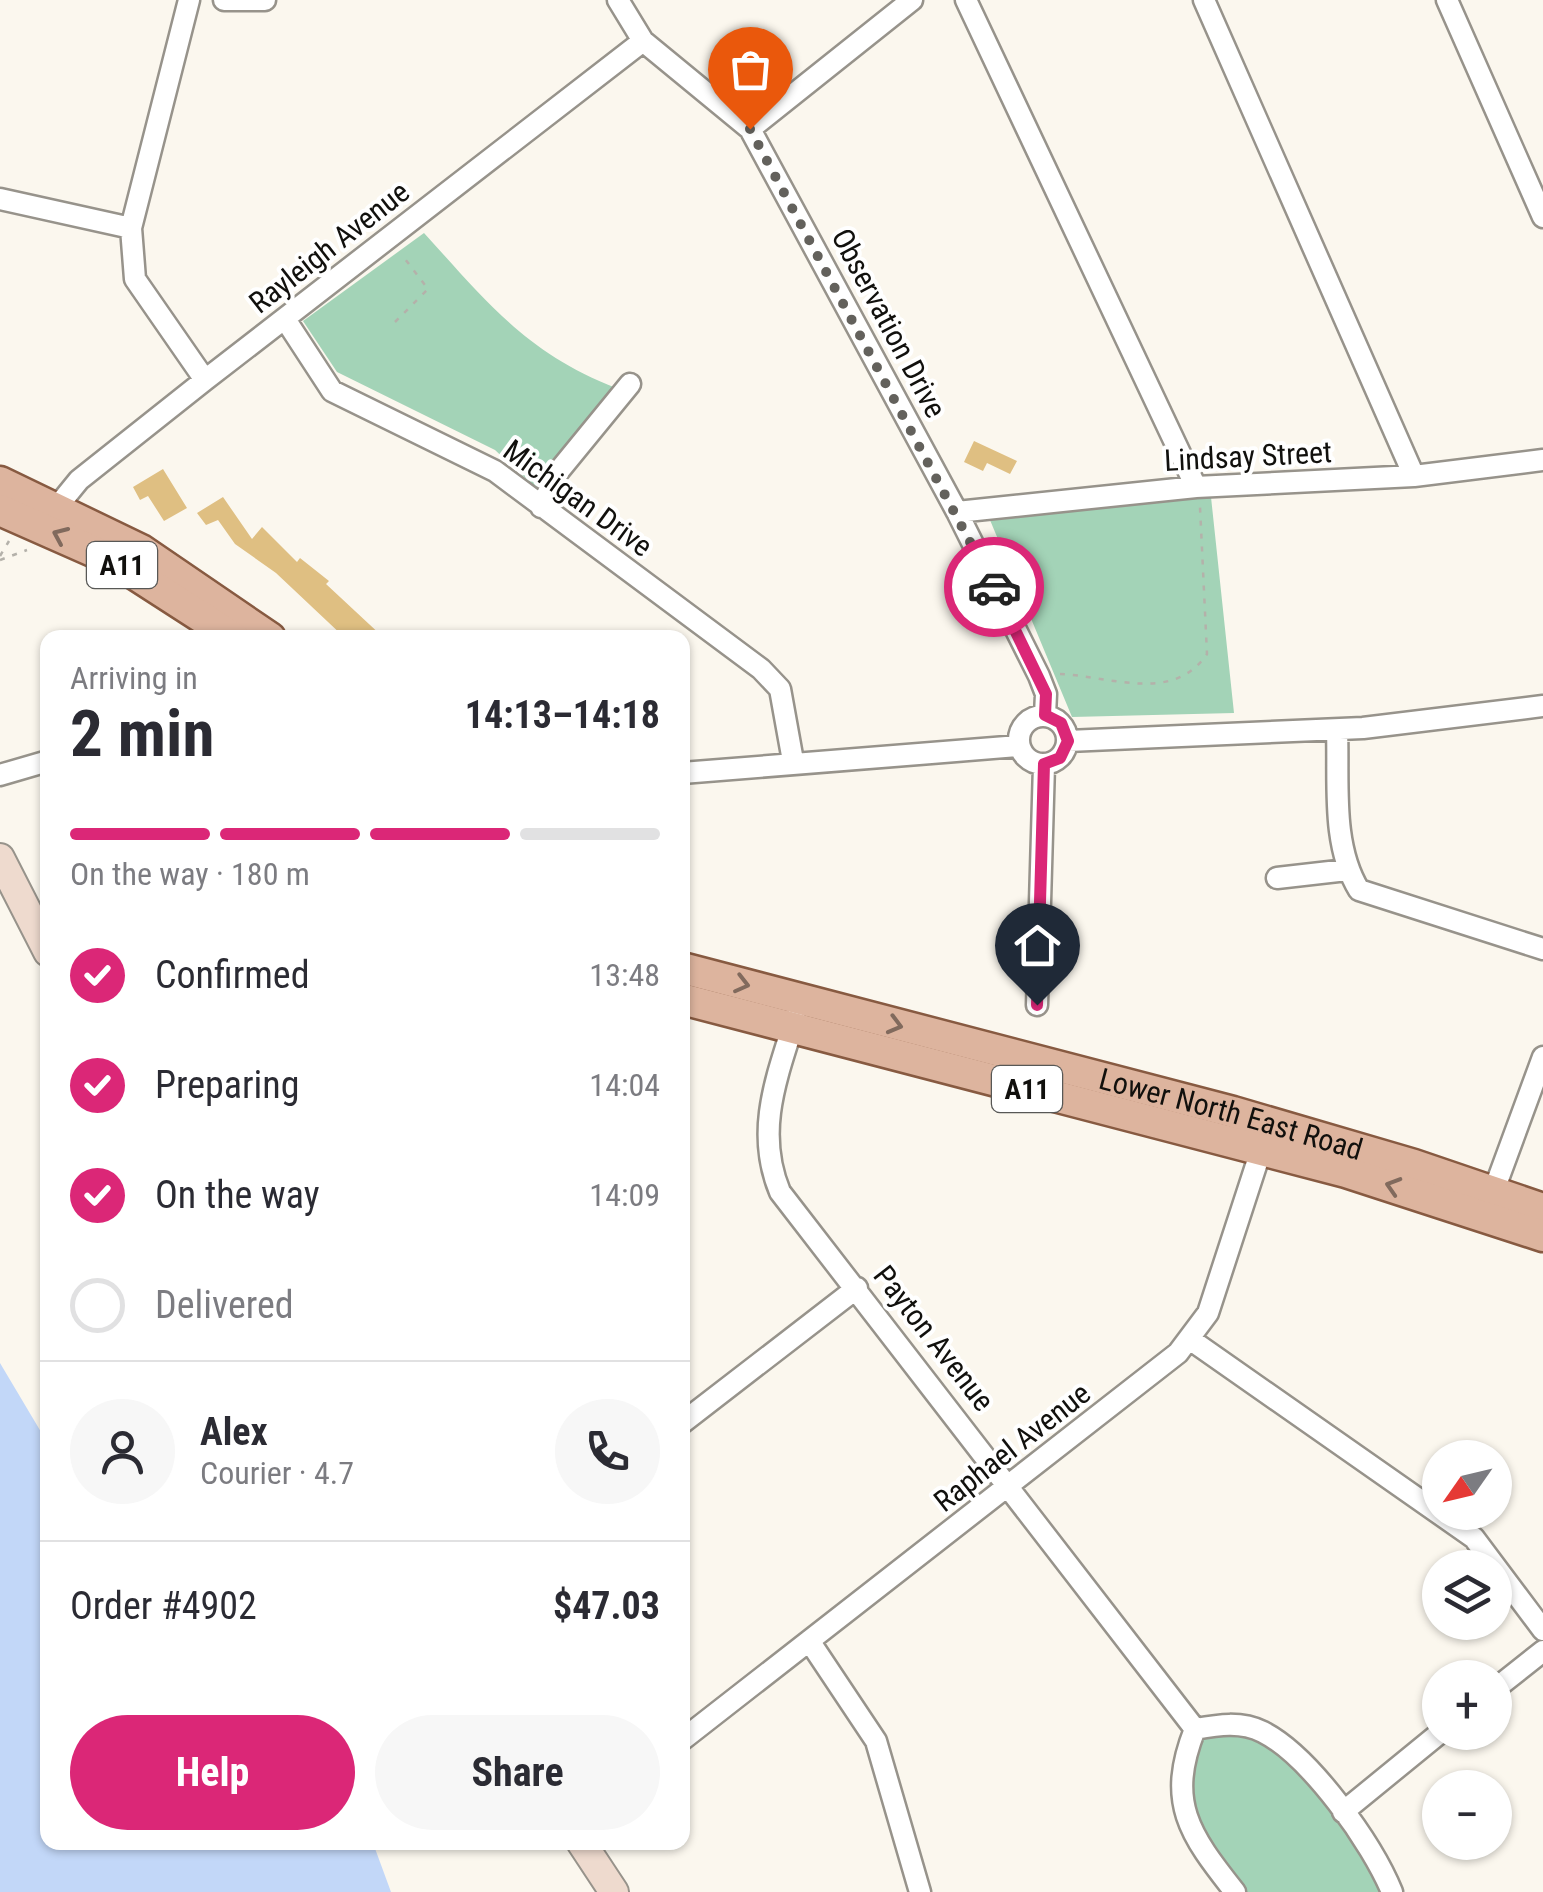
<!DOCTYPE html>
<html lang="en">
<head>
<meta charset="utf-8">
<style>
  :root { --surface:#fff; --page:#f7f7f7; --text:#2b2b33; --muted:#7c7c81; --line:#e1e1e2; --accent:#db2777 }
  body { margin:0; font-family:"Roboto Condensed",sans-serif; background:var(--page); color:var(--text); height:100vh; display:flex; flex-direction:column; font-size:38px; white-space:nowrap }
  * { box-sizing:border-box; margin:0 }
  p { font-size:32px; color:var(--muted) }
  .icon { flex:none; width:55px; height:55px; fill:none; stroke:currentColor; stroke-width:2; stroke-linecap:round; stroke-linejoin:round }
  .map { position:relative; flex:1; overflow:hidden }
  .side { position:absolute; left:40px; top:630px; width:650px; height:1220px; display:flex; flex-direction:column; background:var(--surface); border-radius:20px; box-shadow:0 2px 8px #0004 }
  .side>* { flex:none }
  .needle { width:65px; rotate:236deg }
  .tools { position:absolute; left:1422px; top:1440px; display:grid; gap:20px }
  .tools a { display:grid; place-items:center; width:90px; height:90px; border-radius:50%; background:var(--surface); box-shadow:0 2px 8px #0004; font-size:50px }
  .pin { position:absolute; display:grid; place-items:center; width:85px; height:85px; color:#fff; margin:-102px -42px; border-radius:50% 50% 50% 0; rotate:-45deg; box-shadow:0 0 10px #0007 }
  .pin .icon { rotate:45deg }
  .courier { position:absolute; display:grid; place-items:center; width:100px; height:100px; margin:-50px; border:8px solid #db2777; border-radius:50%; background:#fff; color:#222; box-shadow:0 2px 12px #0007 }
  .headline em { font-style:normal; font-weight:700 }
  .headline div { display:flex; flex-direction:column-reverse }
  .headline { display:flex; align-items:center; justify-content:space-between; height:170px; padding:0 30px }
  h1 { font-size:65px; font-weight:700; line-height:75px }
  .bar { display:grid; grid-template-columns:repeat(4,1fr); gap:15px 10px; align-content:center; height:120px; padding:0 30px }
  .bar i { height:12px; border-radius:8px; background:var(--line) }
  .bar .current { background:var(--accent) }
  .bar p { grid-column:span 4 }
  .line { display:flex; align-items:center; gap:25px; padding:0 30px; border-top:2px solid var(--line) }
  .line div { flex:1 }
  .round { display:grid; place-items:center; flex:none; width:105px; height:105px; border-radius:52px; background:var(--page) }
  ol { padding:0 30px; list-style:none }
  li { display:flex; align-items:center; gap:30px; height:110px }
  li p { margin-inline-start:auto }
  li .icon { padding:10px; border-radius:50%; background:var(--accent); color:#fff; stroke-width:4 }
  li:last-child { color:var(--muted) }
  li i { width:55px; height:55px; border:5px solid var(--line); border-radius:50% }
  .action { display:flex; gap:20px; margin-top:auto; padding:20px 30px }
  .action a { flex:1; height:115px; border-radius:60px; background:var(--accent); color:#fff; font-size:40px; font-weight:700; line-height:115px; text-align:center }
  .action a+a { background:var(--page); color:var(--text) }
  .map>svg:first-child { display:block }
</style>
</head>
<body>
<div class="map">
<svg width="1543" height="1892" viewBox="0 0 1543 1892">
  <rect width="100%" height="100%" fill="#fbf7ee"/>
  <path fill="#a3d3b7" d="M424,233c63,69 102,120 192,155l-78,102 -43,-40 -158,-78 -34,-51z
    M1211,497l23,216 -162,4 -82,-197z
    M1227,1723l65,28 100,141h-157c-39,-56 -67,-94 -40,-163z"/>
  <path fill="#c2d7f8" d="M0,1363l47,79 1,400 325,1 18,49h-391z"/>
  <path fill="#dfbf82" d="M974,441l43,20 -7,13 -23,-11 -4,8 -19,-9z
    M163,469l24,39 -23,13 -16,-25 -8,4 -7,-13z
    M223,497l29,42 10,-12 35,35 3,-4 29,23 -3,3 58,54h-39l-69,-65 -41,-29 -17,-24 -12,5 -9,-12z"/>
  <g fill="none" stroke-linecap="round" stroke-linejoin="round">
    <defs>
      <path id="street" d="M189,0l-58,228 4,51 70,101
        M224,0h41
        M618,0l25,41 107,88 207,383 82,164 7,18 -1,21
        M966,0l230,487
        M1204,0l210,476
        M1447,0l96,217
        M750,129l162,-129
        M0,199l131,29
        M285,319l47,72 163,80 266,198 19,20 13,72
        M57,507l22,-27 126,-100 438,-339
        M541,507l17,-35 72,-88
        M957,512l239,-25 218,-11 129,-16
        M1019 740a24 24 0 1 1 48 0a24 24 0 1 1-48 0Z
        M1337,730c2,52 -6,114 22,160l184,59
        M1068,741l295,-13 180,-22
        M682,773l337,-27
        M0,775l48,-14
        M1277,878l70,-8
        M1037,1005l7,-240
        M795,1019c-19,60 -40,113 -15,173l415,537
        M1490,1201l53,-144
        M1191,1340l283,198 69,92
        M682,1423l175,-135
        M810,1642l66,99 44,151
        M1495,1689l48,-38
        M1195,1729c23,-4 46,-8 68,3 47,24 109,111 129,160
        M1195,1729c-29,73 -6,105 40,163
        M682,1740l496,-387 30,-40 57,-175
        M1343,1812l98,-80"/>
      <path id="secondary" d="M0,858l48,94
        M581,1842l33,50"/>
      <g id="primary">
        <path d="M0,482l141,68 129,88"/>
        <path d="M0,510l113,50 121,78"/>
        <path id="s1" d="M682,968l551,144 181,53 129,44"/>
        <path d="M682,999l664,173 197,64"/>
      </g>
    </defs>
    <use href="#street" stroke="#97938b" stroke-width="25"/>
    <use href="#secondary" stroke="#97938b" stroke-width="32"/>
    <use href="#primary" stroke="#875a41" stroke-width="35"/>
    <path stroke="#b4b1aa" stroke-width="2.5" stroke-dasharray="5 8" stroke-linecap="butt" d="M395,322l33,-33 -26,-34
      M0,556l9,-15
      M0,560l27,-10
      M1060,674c50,2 113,30 147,-20l-7,-147"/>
    <use href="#street" stroke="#fff" stroke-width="20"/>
    <use href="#secondary" stroke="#eedace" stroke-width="28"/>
    <use href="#primary" stroke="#ddb49e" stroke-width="30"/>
  </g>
  <defs><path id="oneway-chevron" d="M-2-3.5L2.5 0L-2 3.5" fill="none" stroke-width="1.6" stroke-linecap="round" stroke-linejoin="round" transform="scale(2.5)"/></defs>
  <g stroke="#816a5d">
    <use href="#oneway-chevron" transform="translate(60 535) rotate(-156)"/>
    <use href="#oneway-chevron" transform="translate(742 984) rotate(14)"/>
    <use href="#oneway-chevron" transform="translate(895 1025) rotate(15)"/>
    <use href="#oneway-chevron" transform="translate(1393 1186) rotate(-163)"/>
  </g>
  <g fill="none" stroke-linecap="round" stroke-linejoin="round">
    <path stroke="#63615c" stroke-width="10" stroke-dasharray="0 18" d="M750,129l244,458"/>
    <path stroke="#db2777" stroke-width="12" d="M994,587l52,107 -1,21 16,8 7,18 -8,17 -16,6 -7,241"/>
  </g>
  <g text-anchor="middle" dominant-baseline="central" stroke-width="8" stroke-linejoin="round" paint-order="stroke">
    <g fill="#fff" stroke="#585856" stroke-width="2.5">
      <rect x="87" y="542" width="70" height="46" rx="8"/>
      <rect x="992" y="1066" width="70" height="46" rx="8"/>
    </g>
    <g font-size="28" font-weight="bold" fill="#11100d">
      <text x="122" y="565">A11</text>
      <text x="1027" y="1089">A11</text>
    </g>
    <g font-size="30" fill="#11100d" stroke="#fff">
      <text transform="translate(329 247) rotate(-38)">Rayleigh Avenue</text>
      <text transform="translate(889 323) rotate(62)">Observation Drive</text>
      <text transform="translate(1248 456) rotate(-3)">Lindsay Street</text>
      <text transform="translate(578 498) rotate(36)">Michigan Drive</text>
      <text stroke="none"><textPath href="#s1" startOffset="568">Lower North East Road</textPath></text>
      <text transform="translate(934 1338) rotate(52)">Payton Avenue</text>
      <text transform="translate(1012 1447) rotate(-38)">Raphael Avenue</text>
    </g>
  </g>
</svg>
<div class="tools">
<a><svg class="needle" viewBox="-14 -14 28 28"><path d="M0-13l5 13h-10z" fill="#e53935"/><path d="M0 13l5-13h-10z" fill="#7c7c81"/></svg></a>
<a><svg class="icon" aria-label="layers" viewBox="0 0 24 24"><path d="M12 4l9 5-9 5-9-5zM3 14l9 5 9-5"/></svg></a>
<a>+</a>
<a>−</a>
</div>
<div class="pin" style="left:750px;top:129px;background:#ea580c"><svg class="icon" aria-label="bag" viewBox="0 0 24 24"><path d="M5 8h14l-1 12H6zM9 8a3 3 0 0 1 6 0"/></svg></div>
<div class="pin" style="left:1037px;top:1005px;background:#1f2937"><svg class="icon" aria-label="home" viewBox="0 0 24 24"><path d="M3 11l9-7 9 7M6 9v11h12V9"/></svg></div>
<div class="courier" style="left:994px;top:587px"><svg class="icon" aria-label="car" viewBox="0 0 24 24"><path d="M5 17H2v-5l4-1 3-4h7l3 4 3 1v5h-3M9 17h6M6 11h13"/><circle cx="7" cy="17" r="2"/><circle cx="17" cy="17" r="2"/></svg></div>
<section class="side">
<div class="headline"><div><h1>2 min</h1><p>Arriving in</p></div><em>14:13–14:18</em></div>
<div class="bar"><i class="current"></i><i class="current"></i><i class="current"></i><i></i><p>On the way · 180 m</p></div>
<ol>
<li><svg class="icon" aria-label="check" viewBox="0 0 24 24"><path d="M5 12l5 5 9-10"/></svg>Confirmed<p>13:48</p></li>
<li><svg class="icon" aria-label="check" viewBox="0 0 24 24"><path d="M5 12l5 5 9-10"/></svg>Preparing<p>14:04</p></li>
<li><svg class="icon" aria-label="check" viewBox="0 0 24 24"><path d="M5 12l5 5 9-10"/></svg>On the way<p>14:09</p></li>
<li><i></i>Delivered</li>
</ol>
<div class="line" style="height:180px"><a class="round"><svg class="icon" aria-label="person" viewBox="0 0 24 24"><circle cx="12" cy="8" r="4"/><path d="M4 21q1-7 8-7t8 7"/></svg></a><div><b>Alex</b><p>Courier · 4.7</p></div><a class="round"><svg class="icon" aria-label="phone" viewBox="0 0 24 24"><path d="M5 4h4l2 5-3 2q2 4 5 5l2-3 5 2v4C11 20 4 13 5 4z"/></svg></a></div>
<div class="line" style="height:130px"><div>Order #4902</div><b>$47.03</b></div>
<div class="action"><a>Help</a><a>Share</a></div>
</section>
</div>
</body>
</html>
